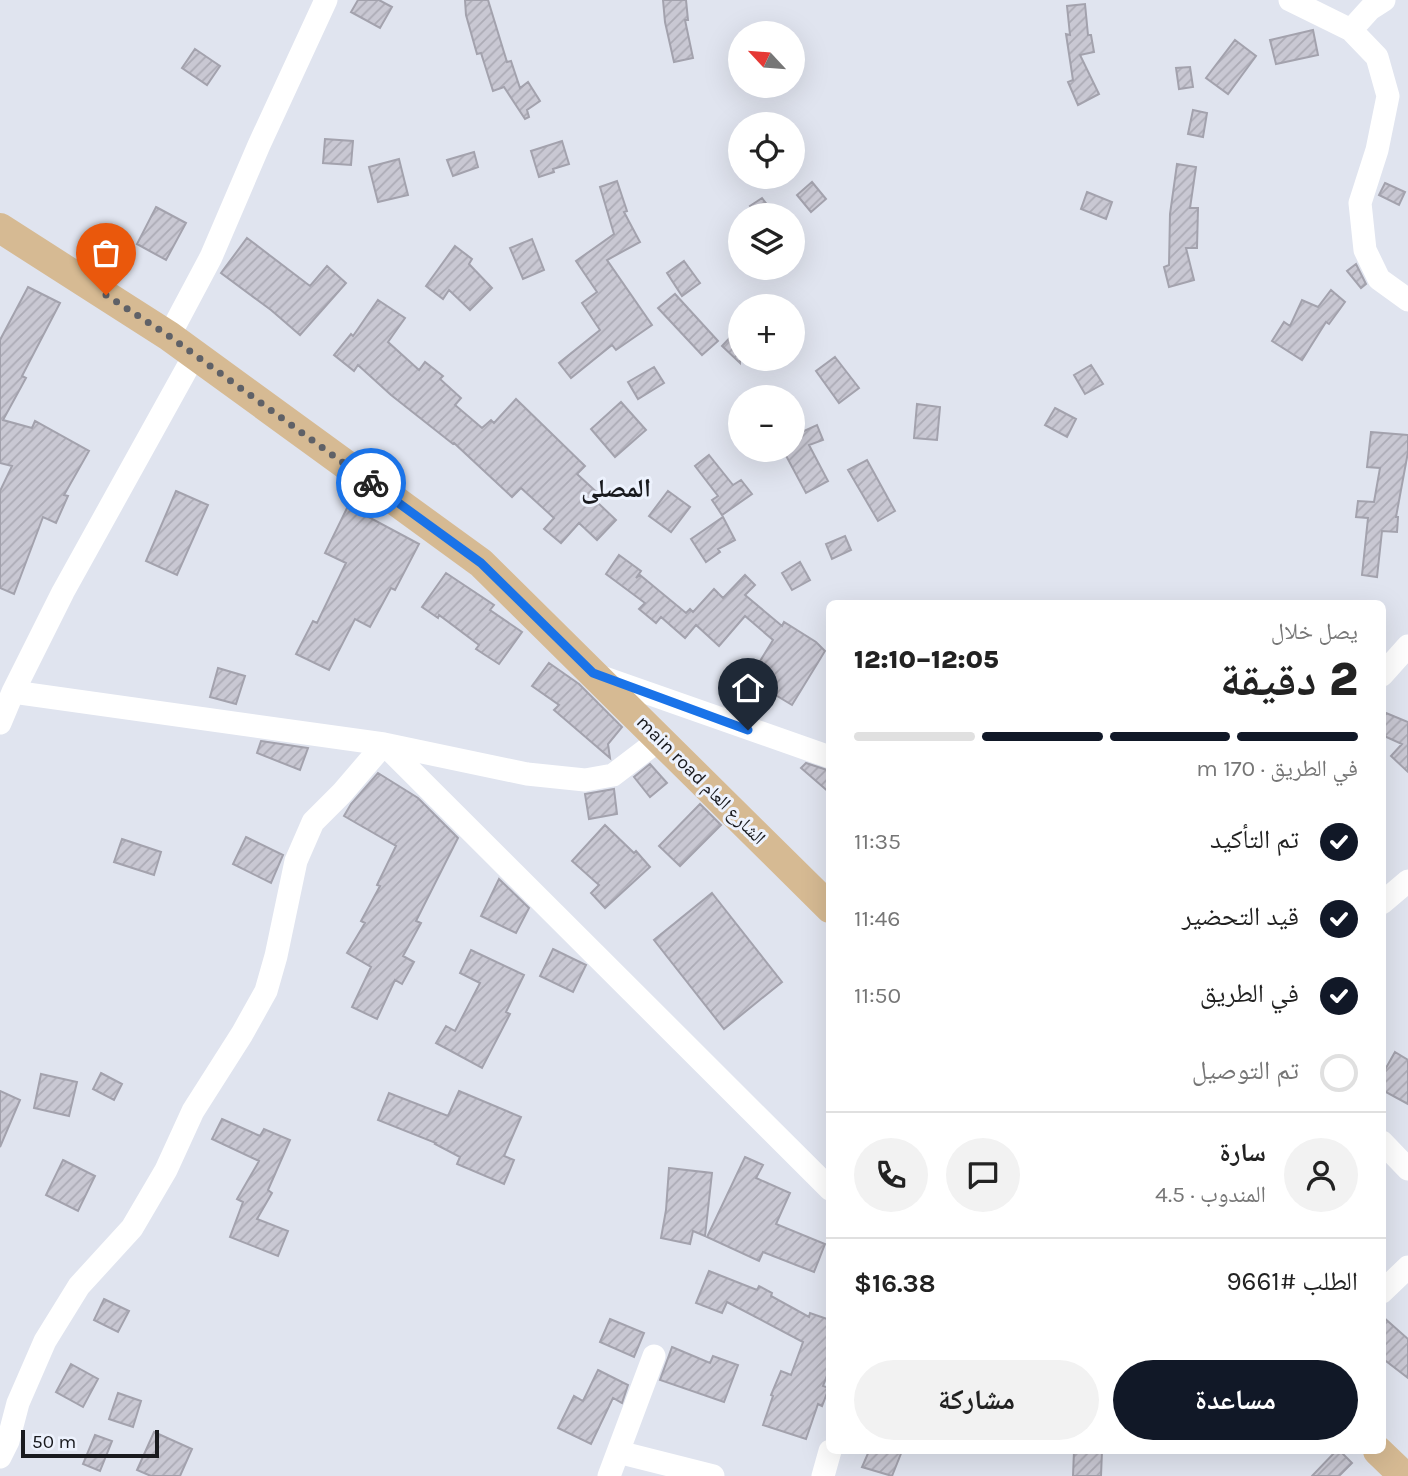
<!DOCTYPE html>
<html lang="ar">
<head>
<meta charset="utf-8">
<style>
  :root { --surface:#fff; --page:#f2f2f2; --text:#222; --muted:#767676; --line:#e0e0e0; --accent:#111827 }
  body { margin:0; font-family:Karla,"Noto Naskh Arabic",sans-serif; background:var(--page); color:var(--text); direction:rtl; height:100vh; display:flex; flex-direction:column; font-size:26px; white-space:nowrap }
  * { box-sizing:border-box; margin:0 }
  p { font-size:23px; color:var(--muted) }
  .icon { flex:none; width:38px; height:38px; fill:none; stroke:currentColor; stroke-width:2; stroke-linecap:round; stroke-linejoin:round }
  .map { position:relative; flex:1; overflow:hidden; direction:ltr }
  .details { position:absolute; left:826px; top:600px; width:560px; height:854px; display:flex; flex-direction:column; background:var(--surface); border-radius:10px; box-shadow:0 7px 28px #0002; direction:rtl }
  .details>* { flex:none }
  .needle { width:46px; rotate:296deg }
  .tools { position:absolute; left:728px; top:21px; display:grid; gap:14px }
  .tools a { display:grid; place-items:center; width:77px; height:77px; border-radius:50%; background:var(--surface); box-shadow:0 7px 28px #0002; font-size:35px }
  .scale { position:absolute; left:21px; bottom:18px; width:138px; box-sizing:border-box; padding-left:7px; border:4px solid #191a1e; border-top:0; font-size:19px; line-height:24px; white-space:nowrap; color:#191a1e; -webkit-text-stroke:5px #edf2fd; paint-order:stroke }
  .pin { position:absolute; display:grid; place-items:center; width:60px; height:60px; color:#fff; margin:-72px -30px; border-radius:50% 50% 50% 0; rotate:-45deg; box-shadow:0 0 7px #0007 }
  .pin .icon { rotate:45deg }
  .courier { position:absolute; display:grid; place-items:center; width:70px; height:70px; margin:-35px; border:5px solid #1a73e8; border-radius:50%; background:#fff; color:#222; box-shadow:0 2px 9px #0007 }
  .summary em { font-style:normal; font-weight:800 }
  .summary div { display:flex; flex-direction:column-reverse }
  .summary { display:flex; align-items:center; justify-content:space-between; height:119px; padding:0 28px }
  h1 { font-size:46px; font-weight:800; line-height:52px }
  .bar { display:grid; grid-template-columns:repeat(4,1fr); gap:10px 7px; align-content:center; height:84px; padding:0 28px }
  .bar i { height:9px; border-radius:5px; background:var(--line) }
  .bar .current { background:var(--accent) }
  .bar p { grid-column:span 4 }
  .line { display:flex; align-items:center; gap:18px; padding:0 28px; border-top:2px solid var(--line) }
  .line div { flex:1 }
  .round { display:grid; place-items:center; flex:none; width:74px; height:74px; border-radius:37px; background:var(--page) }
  ol { padding:0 28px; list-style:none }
  li { display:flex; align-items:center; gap:21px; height:77px }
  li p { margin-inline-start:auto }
  li .icon { padding:7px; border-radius:50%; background:var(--accent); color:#fff; stroke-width:4 }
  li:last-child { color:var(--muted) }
  li i { width:38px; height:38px; border:4px solid var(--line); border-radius:50% }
  .action { display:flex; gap:14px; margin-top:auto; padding:14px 28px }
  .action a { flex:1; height:80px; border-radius:42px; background:var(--accent); color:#fff; font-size:28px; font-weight:800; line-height:80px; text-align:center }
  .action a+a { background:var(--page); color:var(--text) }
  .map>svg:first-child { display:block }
</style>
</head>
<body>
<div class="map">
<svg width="1408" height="1476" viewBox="0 0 1408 1476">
  <defs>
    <pattern id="building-hatch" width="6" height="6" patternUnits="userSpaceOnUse" patternTransform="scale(1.75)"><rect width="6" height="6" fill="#c9c8d3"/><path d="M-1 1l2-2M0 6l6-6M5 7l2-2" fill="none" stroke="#acabb5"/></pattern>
  </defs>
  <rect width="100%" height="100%" fill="#e0e4ef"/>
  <path fill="url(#building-hatch)" stroke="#a3a2ad" stroke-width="2" d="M358,0h21l13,7 -12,21 -29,-16z
    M465,0h23l19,62 4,-1 9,27 8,-6 12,19 -13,9 2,7 -4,2 -21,-32 -11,4 -12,-38 -4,1 -11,-39z
    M663,0h23l2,20h-3l8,38 -19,4 -9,-40z
    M1085,4l3,31h3l3,17 -14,3 19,39 -21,11 -10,-23 5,-2 -7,-46 4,1 -3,-29z
    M1313,30l5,25 -42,9 -6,-24z
    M1235,40l21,16 -28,38 -22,-16z
    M195,49l25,17 -13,19 -25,-17z
    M1190,67l3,20 -14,2 -3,-21z
    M1193,110l14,3 -4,24 -15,-3z
    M325,139l28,2 -2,24 -28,-2z
    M562,141l7,23 -16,5 1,3 -15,5 -8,-26z
    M474,152l4,15 -25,9 -6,-16z
    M399,159l9,36 -30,7 -9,-35z
    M1177,164l19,3 -6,41h8l-1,40h-11l8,32 -25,7 -5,-20 5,-2 1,-51z
    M617,181l10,30 -3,1 16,30 -33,18 45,65 -36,25 -4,-5 -41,33 -12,-15 41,-33 -18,-27 15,-11 -21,-31 38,-27 -14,-47z
    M812,182l14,17 -15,13 -14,-17z
    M1385,183l20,9 -6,13 -20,-10z
    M1087,192l25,10 -6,17 -25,-10z
    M762,198l13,17h-18l-7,-9z
    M156,207l30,16 -20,37 -29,-16z
    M247,238l63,48 17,-20 19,17 -46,52 -29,-25 -50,-37z
    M532,239l12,31 -21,9 -13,-31z
    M455,246l17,13 -3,5 23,24 -22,22 -21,-20 -6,9 -17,-13z
    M684,261l16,22 -18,13 -15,-23z
    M1356,264l10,20 -5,4 -14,-17z
    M28,287l32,16 -38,73 4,2 -23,42 29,8 3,-7 54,30 -25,44 4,1 -12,27 -13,-6 -29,77 -14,-6v-97l12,-25 -12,-3v-123z
    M1331,290l14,12 -16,22 -3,-2 -24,38 -30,-19 12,-19 6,4 12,-26 16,7z
    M675,294l43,47 -16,14 -44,-47z
    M378,300l27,18 -17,24 31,28 6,-8 18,14 -3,3 21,19 -6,7 27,23 9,-8 3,3 22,-24 69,67 -8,8 25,23 -5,5 19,18 -19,20 -18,-17 -18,20 -17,-14 10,-11 -33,-30 -9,9 -58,-54 -1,1 -62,-49 -33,-30 -4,6 -20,-16 17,-21 2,2z
    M740,327v36l-18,-17z
    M835,357l24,31 -20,15 -23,-32z
    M1091,365l12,19 -18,10 -11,-19z
    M654,367l10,16 -26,16 -10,-17z
    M621,402l25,28 -31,27 -24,-28z
    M917,404l23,3 -3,33 -23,-2z
    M1055,408l21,11 -9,18 -22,-12z
    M817,425l6,15 -14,5 19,36 -22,12 -23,-43h10v-14z
    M1371,432l37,3v17l-12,65h2l-1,15 -15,-1 -5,46 -15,-2 6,-57 -12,-1 2,-16 16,1 6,-34 -13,-1z
    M709,455l24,30 8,-5 11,14 -30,21 -10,-15 6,-4 -23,-30z
    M867,460l28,51 -17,10 -30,-51z
    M176,491l32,14 -31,70 -31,-14z
    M668,491l22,16 -19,25 -22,-16z
    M348,506l71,38 -24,46 -4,-2 -21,39 -15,-8 -26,51 -33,-16 17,-33 4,2 29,-60 -21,-10z
    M723,517l12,23 -17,9 2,3 -14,10 -15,-23z
    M845,536l6,14 -19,9 -6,-15z
    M619,555l22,16 -5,7 4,-3 46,38 4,-4 3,3 21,-23 9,9 22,-23 10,10 -10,10 37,31 2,-4 32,20 9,9 -33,54 -43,-26 24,-39 -28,-24 -26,30 -23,-21 -11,13 -24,-21 -5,6 -17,-14 6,-6 -39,-29z
    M800,562l10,18 -18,10 -10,-17z
    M446,573l48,32 -4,5 32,22 -23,32 -23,-15 3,-4 -40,-30 -1,3 -16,-11z
    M549,663l30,21 43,43 -14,17 2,14 -56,-48 5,-5 -27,-19z
    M218,668l27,8 -9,28 -26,-7z
    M1386,713l22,9v50l-17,-16 11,-12 -20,-9v-13z
    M261,741l47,7 -8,22 -43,-17z
    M806,763l24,8v22l-29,-25z
    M650,764l17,19 -17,14 -16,-20z
    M378,773l40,25 40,40 -42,83 5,2 -18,33 11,6 -12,22 -7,-4 -18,39 -25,-12 19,-40 -24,-14 18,-30 -4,-2 19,-35 -3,-1 19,-39 -52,-30 7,-12z
    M614,789l3,25 -28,5 -4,-25z
    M700,804l21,21 -41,41 -21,-20z
    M605,825l29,28 2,-2 14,16 -45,41 -14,-15 8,-8 -27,-24z
    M246,837l37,18 -12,28 -38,-19z
    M122,839l39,13 -7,23 -40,-13z
    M499,879l30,29 -13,25 -35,-17z
    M712,893l70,89 -58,47 -70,-89z
    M553,949l33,16 -13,27 -33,-16z
    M471,950l53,25 -18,37 4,2 -28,54 -46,-25 10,-17 9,5 25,-48 -20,-10z
    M1395,1052l13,8v44l-26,-14v-15z
    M101,1073l21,11 -8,16 -21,-11z
    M41,1074l36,8 -8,34 -35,-8z
    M0,1091l20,9 -20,47z
    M459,1091l62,26 -17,39 10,4 -10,24 -47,-20 3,-7 -25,-13 1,-1 -58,-23 11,-27 59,23z
    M222,1119l38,17 4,-7 26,11 -22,50 4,3 -15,26 31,12 -10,25 -48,-19 13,-35 -6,-3 22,-38 -47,-22z
    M745,1157l18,8 -7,13 34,15 -14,31 49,20 -11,28 -51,-20 -4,9 -52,-24z
    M63,1160l32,16 -17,35 -32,-16z
    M669,1168l43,5 -7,63 -12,-5 -3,13 -29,-6 5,-28z
    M709,1271l48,19 2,-4 13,7 -1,3 38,21 1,-4 20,7v48l-7,18 6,2 -7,18 -4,-2 -12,35 -43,-14 10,-29 -2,-1 10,-24 10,4 12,-33 -76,-40 -5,11 -26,-10z
    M104,1299l25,12 -11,21 -24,-12z
    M1382,1316l26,23v39l-26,-20z
    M610,1319l34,14 -10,24 -34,-15z
    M672,1347l38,16 3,-7 25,9 -14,37 -64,-22z
    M71,1364l27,15 -15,28 -27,-15z
    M598,1370l30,15 -6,18 -9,-5 -22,46 -33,-16 16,-32 9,5z
    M118,1393l23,8 -8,26 -24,-8z
    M154,1432l38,17 -12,27h-29l-14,-6z
    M95,1435l17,6 -12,30 -17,-7z
    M869,1451h33l-10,25 -30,-9z
    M1074,1451h28l-1,25h-28z
    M1336,1451h4l12,12 -13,13h-27z"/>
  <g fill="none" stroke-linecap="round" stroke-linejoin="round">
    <path stroke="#fff" stroke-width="23" d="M1290,0l61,30 26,27 11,39 -11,54 -17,53 5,47 14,29 29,21
      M1351,30l19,-21 14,-9
      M169,336l42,-79 48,-112 67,-145
      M1382,675l26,-29
      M599,676l231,81
      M13,692l371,52 143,30 58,6 28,-5 46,-35
      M0,723l13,-31 50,-100 132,-238
      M1382,903l26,-22
      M1382,1142l26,27
      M1382,1292l26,-25
      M618,1452l95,24
      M0,1457l8,-16 10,-38 27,-62 34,-55 53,-58 34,-58 27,-59 49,-77 24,-43 10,-35 20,-95 17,-39 29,-29 42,-49 446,445
      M609,1476l45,-120
      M823,1476l7,-25"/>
    <path stroke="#d6ba93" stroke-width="30" d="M0,228l169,108 312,227 349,345
      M1378,1451l26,25"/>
  </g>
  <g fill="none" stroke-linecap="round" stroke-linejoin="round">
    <path stroke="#5f6167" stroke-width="7" stroke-dasharray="0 12.6" d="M106,295l63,41 202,147"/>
    <path stroke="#1a73e8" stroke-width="9" d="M371,483l110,80 112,110 155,57"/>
  </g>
  <g text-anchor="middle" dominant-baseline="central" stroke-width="6" stroke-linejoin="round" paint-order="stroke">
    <g font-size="19" fill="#191a1e" stroke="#edf2fd">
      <text transform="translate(701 780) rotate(45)">main road الشارع العام</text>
    </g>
    <g font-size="26" font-weight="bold" fill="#191a1e" stroke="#edf2fd">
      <text x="616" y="488">المصلى</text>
    </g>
  </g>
</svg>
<div class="tools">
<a><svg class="needle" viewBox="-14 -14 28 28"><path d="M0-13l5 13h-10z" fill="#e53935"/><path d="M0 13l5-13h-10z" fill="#767676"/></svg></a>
<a><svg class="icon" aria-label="locate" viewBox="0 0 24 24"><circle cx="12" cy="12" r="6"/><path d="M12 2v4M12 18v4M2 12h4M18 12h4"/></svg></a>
<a><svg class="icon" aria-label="layers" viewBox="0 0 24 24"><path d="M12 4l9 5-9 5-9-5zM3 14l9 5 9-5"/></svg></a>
<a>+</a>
<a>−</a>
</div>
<div class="scale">50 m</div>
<div class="pin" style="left:106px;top:295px;background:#ea580c"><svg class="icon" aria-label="bag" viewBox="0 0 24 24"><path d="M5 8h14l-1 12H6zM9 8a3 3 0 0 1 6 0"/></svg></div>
<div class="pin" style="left:748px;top:730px;background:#1f2937"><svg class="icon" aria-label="home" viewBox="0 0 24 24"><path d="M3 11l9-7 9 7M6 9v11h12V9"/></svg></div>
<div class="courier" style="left:371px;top:483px"><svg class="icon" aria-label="bike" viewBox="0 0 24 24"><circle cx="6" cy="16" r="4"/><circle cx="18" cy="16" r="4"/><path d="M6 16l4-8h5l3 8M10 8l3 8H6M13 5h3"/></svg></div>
<section class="details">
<div class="summary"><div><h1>2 دقيقة</h1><p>يصل خلال</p></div><em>12:05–12:10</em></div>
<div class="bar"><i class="current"></i><i class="current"></i><i class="current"></i><i></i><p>في الطريق · 170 m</p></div>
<ol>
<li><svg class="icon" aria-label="check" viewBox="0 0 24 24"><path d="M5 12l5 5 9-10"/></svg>تم التأكيد<p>11:35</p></li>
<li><svg class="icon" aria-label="check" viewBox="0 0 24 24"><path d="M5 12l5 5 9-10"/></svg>قيد التحضير<p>11:46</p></li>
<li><svg class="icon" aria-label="check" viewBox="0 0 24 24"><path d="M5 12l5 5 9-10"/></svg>في الطريق<p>11:50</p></li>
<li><i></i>تم التوصيل</li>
</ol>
<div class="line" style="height:126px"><a class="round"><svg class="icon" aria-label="person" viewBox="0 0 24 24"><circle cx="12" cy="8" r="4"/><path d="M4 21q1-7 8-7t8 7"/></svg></a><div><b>سارة</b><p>المندوب · 4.5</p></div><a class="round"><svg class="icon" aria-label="chat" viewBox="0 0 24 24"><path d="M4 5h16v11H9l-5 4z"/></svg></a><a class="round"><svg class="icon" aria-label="phone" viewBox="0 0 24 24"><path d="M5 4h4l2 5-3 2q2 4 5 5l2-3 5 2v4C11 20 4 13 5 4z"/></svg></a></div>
<div class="line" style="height:91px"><div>الطلب #9661</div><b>$16.38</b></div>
<div class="action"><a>مساعدة</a><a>مشاركة</a></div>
</section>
</div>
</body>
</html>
